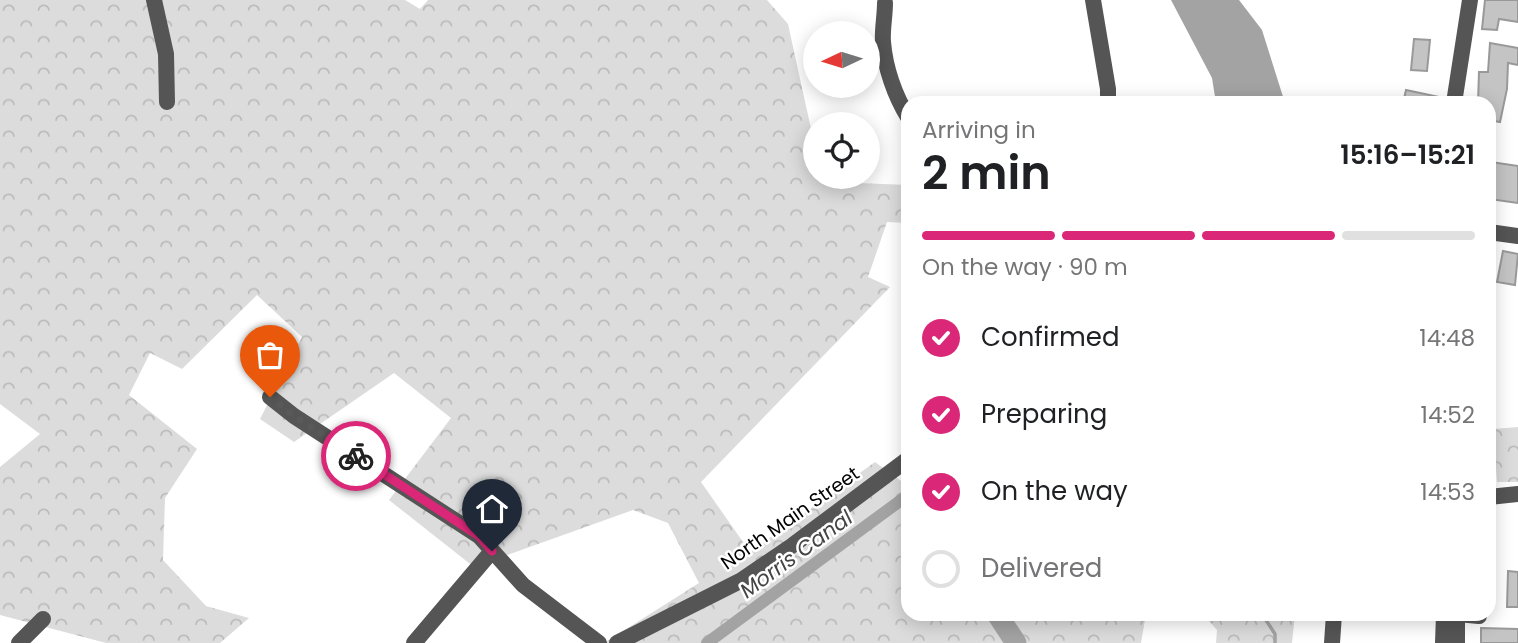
<!DOCTYPE html>
<html lang="en">
<head>
<meta charset="utf-8">
<style>
  :root { --surface:#fff; --page:#f6f6f6; --text:#202124; --muted:#757577; --line:#e0e0e0; --accent:#db2777 }
  body { margin:0; font-family:Poppins,sans-serif; background:var(--page); color:var(--text); height:100vh; display:flex; flex-direction:column; font-size:26px; white-space:nowrap }
  * { box-sizing:border-box; margin:0 }
  p { font-size:23px; color:var(--muted) }
  .icon { flex:none; width:38px; height:38px; fill:none; stroke:currentColor; stroke-width:2; stroke-linecap:round; stroke-linejoin:round }
  .map { position:relative; flex:1; overflow:hidden }
  .side { position:absolute; left:901px; top:96px; width:595px; height:525px; display:flex; flex-direction:column; background:var(--surface); border-radius:21px; box-shadow:0 4px 18px #0003 }
  .side>* { flex:none }
  .needle { width:46px; rotate:266deg }
  .controls { position:absolute; left:803px; top:21px; display:grid; gap:14px }
  .controls a { display:grid; place-items:center; width:77px; height:77px; border-radius:50%; background:var(--surface); box-shadow:0 4px 18px #0003; font-size:35px }
  .pin { position:absolute; display:grid; place-items:center; width:60px; height:60px; color:#fff; margin:-72px -30px; border-radius:50% 50% 50% 0; rotate:-45deg; box-shadow:0 0 7px #0007 }
  .pin .icon { rotate:45deg }
  .courier { position:absolute; display:grid; place-items:center; width:70px; height:70px; margin:-35px; border:5px solid #db2777; border-radius:50%; background:#fff; color:#222; box-shadow:0 2px 9px #0007 }
  .headline em { font-style:normal; font-weight:600 }
  .headline div { display:flex; flex-direction:column-reverse }
  .headline { display:flex; align-items:center; justify-content:space-between; height:119px; padding:0 21px }
  h1 { font-size:46px; font-weight:600; line-height:52px }
  .bar { display:grid; grid-template-columns:repeat(4,1fr); gap:10px 7px; align-content:center; height:84px; padding:0 21px }
  .bar i { height:9px; border-radius:5px; background:var(--line) }
  .bar .active { background:var(--accent) }
  .bar p { grid-column:span 4 }
  ol { padding:0 21px; list-style:none }
  li { display:flex; align-items:center; gap:21px; height:77px }
  li p { margin-inline-start:auto }
  li .icon { padding:7px; border-radius:50%; background:var(--accent); color:#fff; stroke-width:4 }
  li:last-child { color:var(--muted) }
  li i { width:38px; height:38px; border:4px solid var(--line); border-radius:50% }
  .map>svg:first-child { display:block }
</style>
</head>
<body>
<div class="map">
<svg width="1518" height="643" viewBox="0 0 1518 643">
  <defs>
    <pattern id="forest-crowns" width="20" height="18" patternUnits="userSpaceOnUse" patternTransform="scale(1.75)"><rect width="20" height="18" fill="#dcdcdc"/><path d="M2 6a3 3 0 1 1 6 0M12 15a3 3 0 1 1 6 0" fill="none" stroke="#bbb"/></pattern>
  </defs>
  <rect width="100%" height="100%" fill="#fff"/>
  <path fill="url(#forest-crowns)" d="M0,0h405l15,9 8,-9h339l21,24 27,123 1,30h34l8,6 50,2v38l-21,-1 -19,55 22,10 -189,195 49,70 125,-90 33,24v128h238l-5,29h-537l95,-60 -31,-60 -35,-13 -159,57 -85,-67 62,-82 -57,-45 -100,69 -34,-23 42,-82 -45,-42 -75,74 -32,-16 -21,42 68,54 -32,49 -2,62 43,46 43,12 -29,25h-114l-106,-28v-148l40,-33 -40,-30z
    M1518,427v55h-21l-4,-53z
    M1203,614h92l-3,29h-76l1,-13z"/>
  <path fill="#a3a3a3" d="M1171,0h68l23,30 23,73h-69l-4,-25z"/>
  <g fill="none" stroke-linecap="round" stroke-linejoin="round">
    <path stroke="#a3a3a3" stroke-width="3.5" d="M1262,614l13,20v9"/>
    <path stroke="#a3a3a3" stroke-width="12" d="M707,643l201,-148"/>
    <path stroke="#a3a3a3" stroke-width="21" d="M997,614l19,29"/>
  </g>
  <path fill="#c4c4c4" stroke="#999" stroke-width="2" d="M1485,0h33v22l-19,-3 -2,11 -15,-1z
    M1414,39l16,1 -3,31 -16,-1z
    M1490,43l28,5v17l-10,-2 -1,26 -7,33 -11,-2v-17h-11l1,-31h9z
    M1406,90l38,8v5h-41z
    M1491,162l27,4v37l-29,-4z
    M1503,251l15,3 -3,31 -18,-3z
    M1508,571l10,1v35h-11z
    M1481,628l37,1v14h-37z"/>
  <g fill="none" stroke-linecap="round" stroke-linejoin="round">
    <path stroke="#555" stroke-width="16" d="M154,0l12,54 1,48
      M1093,0l15,89v14
      M885,3c0,13 -3,27 -2,39 2,26 12,54 25,75
      M1454,103l16,-103
      M1489,232l29,4
      M270,397l24,19 185,120 44,49 76,58
      M1489,497l29,-3
      M1458,614l21,2v-2
      M19,643l24,-24
      M414,643l78,-92
      M617,643l123,-62 53,-36 115,-86
      M1332,643l2,-29
      M1443,643l1,-29
      M1457,643v-29"/>
  </g>
  <g fill="none" stroke-linecap="round" stroke-linejoin="round">
    <path stroke="#595959" stroke-width="7" stroke-dasharray="0 12.6" d="M270,397l24,19 62,40"/>
    <path stroke="#db2777" stroke-width="9" d="M356,456l123,80 13,15"/>
  </g>
  <g text-anchor="middle" dominant-baseline="central" stroke-width="5" stroke-linejoin="round" paint-order="stroke">
    <g font-size="19" fill="#000" stroke="#fff">
      <text transform="translate(790 518) rotate(-35)">North Main Street</text>
    </g>
    <g font-size="21" font-style="italic" fill="#444" stroke="#fff">
      <text transform="translate(796 554) rotate(-36)">Morris Canal</text>
    </g>
  </g>
</svg>
<div class="controls">
<a><svg class="needle" viewBox="-14 -14 28 28"><path d="M0-13l5 13h-10z" fill="#e53935"/><path d="M0 13l5-13h-10z" fill="#757577"/></svg></a>
<a><svg class="icon" aria-label="locate" viewBox="0 0 24 24"><circle cx="12" cy="12" r="6"/><path d="M12 2v4M12 18v4M2 12h4M18 12h4"/></svg></a>
</div>
<div class="pin" style="left:270px;top:397px;background:#ea580c"><svg class="icon" aria-label="bag" viewBox="0 0 24 24"><path d="M5 8h14l-1 12H6zM9 8a3 3 0 0 1 6 0"/></svg></div>
<div class="pin" style="left:492px;top:551px;background:#1f2937"><svg class="icon" aria-label="home" viewBox="0 0 24 24"><path d="M3 11l9-7 9 7M6 9v11h12V9"/></svg></div>
<div class="courier" style="left:356px;top:456px"><svg class="icon" aria-label="bike" viewBox="0 0 24 24"><circle cx="6" cy="16" r="4"/><circle cx="18" cy="16" r="4"/><path d="M6 16l4-8h5l3 8M10 8l3 8H6M13 5h3"/></svg></div>
<section class="side">
<div class="headline"><div><h1>2 min</h1><p>Arriving in</p></div><em>15:16–15:21</em></div>
<div class="bar"><i class="active"></i><i class="active"></i><i class="active"></i><i></i><p>On the way · 90 m</p></div>
<ol>
<li><svg class="icon" aria-label="check" viewBox="0 0 24 24"><path d="M5 12l5 5 9-10"/></svg>Confirmed<p>14:48</p></li>
<li><svg class="icon" aria-label="check" viewBox="0 0 24 24"><path d="M5 12l5 5 9-10"/></svg>Preparing<p>14:52</p></li>
<li><svg class="icon" aria-label="check" viewBox="0 0 24 24"><path d="M5 12l5 5 9-10"/></svg>On the way<p>14:53</p></li>
<li><i></i>Delivered</li>
</ol>
</section>
</div>
</body>
</html>
